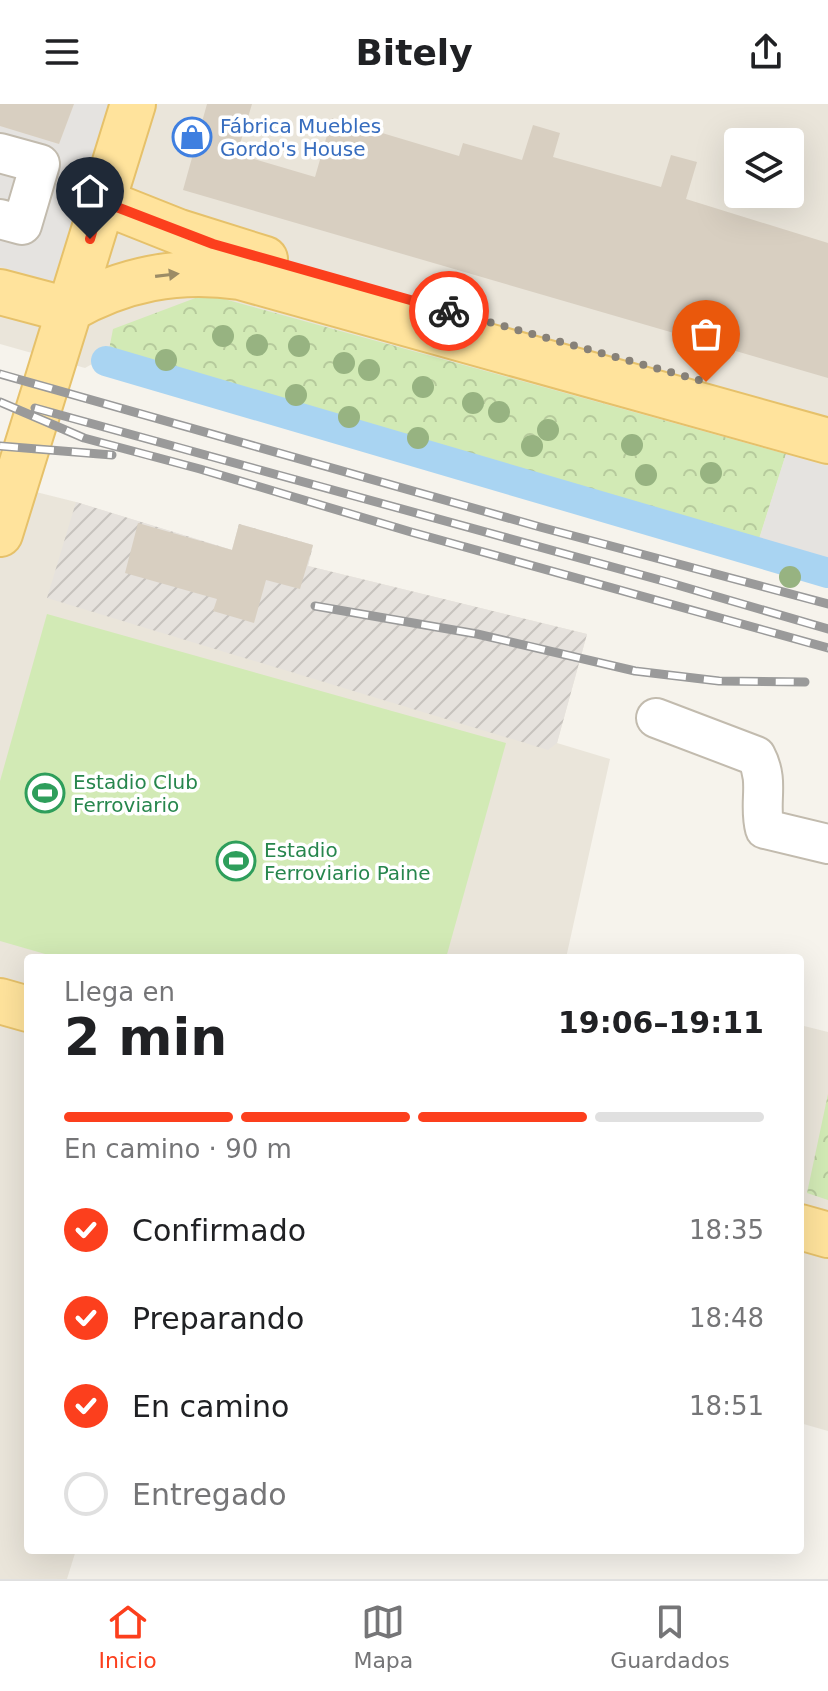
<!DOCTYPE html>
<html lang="es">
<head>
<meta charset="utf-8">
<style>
  :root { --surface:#fff; --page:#f6f6f6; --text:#202124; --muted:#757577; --line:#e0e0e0; --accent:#fc3f1d }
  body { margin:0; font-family:"DejaVu Sans",sans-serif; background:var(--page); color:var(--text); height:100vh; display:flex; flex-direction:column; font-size:30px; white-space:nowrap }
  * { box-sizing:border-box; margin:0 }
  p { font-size:26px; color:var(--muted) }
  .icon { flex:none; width:44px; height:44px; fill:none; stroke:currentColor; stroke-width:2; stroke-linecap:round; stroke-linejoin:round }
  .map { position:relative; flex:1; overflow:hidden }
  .side { position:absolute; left:24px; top:850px; width:780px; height:600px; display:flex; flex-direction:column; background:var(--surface); border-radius:8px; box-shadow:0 8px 32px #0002 }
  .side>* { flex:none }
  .fabs { position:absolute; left:724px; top:24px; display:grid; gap:16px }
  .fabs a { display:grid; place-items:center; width:80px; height:80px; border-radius:8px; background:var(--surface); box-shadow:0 8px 32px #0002; font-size:40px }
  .pin { position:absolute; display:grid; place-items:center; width:68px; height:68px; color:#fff; margin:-82px -34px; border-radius:50% 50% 50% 0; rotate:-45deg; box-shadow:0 0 8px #0007 }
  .pin .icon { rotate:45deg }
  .courier { position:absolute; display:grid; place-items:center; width:80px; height:80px; margin:-40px; border:6px solid #fc3f1d; border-radius:50%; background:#fff; color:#222; box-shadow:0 2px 10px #0007 }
  .overview em { font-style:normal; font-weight:600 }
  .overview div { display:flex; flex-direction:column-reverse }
  .overview { display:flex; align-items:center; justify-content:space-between; height:136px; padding:0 40px }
  h1 { font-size:52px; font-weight:600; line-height:60px }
  .bar { display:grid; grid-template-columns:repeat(4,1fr); gap:12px 8px; align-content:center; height:96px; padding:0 40px }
  .bar i { height:10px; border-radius:6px; background:var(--line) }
  .bar .selected { background:var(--accent) }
  .bar p { grid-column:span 4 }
  ol { padding:0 40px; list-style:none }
  li { display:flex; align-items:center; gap:24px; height:88px }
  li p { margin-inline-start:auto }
  li .icon { padding:8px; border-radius:50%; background:var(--accent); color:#fff; stroke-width:4 }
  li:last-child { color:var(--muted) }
  li i { width:44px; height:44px; border:4px solid var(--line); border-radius:50% }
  header { display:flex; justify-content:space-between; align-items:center; height:104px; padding:0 40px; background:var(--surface); font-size:36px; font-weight:600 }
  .tab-bar { display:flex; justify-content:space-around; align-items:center; height:112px; border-top:2px solid var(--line); background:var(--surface); font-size:22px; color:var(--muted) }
  .tab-bar a { display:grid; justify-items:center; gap:4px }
  .tab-bar .selected { color:var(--accent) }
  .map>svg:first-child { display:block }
</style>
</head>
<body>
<header><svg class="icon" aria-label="menu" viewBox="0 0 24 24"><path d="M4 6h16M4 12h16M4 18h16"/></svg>Bitely<svg class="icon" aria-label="share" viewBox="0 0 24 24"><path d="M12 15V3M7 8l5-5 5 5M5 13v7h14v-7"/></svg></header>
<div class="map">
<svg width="828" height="1475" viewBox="0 0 828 1475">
  <defs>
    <pattern id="industrial-furrows" width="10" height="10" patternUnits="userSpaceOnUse" patternTransform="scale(2)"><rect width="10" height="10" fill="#e6e2dd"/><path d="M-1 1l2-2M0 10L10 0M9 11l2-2" fill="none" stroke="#c7c3be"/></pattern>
    <pattern id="forest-crowns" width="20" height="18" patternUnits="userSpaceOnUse" patternTransform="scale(2)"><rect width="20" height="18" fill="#d2eab5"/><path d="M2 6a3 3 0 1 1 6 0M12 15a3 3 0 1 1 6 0" fill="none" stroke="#b6ca9c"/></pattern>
  </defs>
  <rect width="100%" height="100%" fill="#f6f3ec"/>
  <path fill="#eae5da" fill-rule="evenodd" d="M0,0h828v460l-71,-19 -649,-190 -23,13 -85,-24zM738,38h52v52h-52z
    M0,379l76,19 156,48 81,-5 -5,21 279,68 -30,109 53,16 -44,199h-538v592h48l-9,29h-67z
    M800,921l28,7v399l-28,-8z"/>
  <path fill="url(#industrial-furrows)" d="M76,398l156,48 7,-26 74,21 -5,21 279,68 -30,109 -9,7 -501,-152z"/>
  <path fill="url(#forest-crowns)" d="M206,190l580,160 -29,91 -649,-190 5,-26z
    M828,990v106l-21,-7z"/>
  <path fill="#d2eab5" d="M47,510l459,129 -60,215h-387l-59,-17v-160z"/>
  <path fill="#e5e3e0" d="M74,0h51l-55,172 -18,6 -52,-16v-140l59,18z
    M786,350l42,13v97l-71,-18z"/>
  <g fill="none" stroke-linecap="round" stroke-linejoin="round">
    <path stroke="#a9d4f2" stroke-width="30" d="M106,257l722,212"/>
  </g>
  <path fill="#d8cfc1" d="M0,0h74l-15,40 -59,-18z
    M207,0h45l-15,50 78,23 17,-59 127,38 4,-13 59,17 11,-35 27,8 -7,24 108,30 10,-32 26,7 -11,37 142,44v135l-645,-188z
    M138,419l94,27 7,-26 74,21 -13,44 -34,-9 -12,43 -41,-12 4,-12 -92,-26z"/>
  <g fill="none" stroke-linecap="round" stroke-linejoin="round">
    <defs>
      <path id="minor" d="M0,49l40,11 -18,61 -22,-6
        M656,614l100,38c14,26 2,47 9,73l63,15"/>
      <path id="major" d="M101,97l78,31 86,27
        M0,188l68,18c55,-31 109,-42 172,-33l588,164
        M0,430l133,-430
        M0,897l28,8
        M800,1123l28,8"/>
    </defs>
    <use href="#minor" stroke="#c2bbae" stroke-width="42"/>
    <use href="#major" stroke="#e6c16a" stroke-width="48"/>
    <use href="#minor" stroke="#fff" stroke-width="38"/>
    <use href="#major" stroke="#ffe39c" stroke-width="44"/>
    <defs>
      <path id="rail" d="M0,270l540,153 288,77
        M0,298l84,36 116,31 211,63 417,116
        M35,304l632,174 161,47
        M0,342l112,9
        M315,502l162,28 158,37 84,10 86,1"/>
    </defs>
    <use href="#rail" stroke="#9a9a9a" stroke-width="9"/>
    <use href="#rail" stroke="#fff" stroke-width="6" stroke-dasharray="18" stroke-linecap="butt"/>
  </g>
  <g fill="#97b381">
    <circle cx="223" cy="232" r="11"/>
    <circle cx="257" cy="241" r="11"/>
    <circle cx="299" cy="242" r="11"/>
    <circle cx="166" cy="256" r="11"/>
    <circle cx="344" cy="259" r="11"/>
    <circle cx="369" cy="266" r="11"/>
    <circle cx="423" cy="283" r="11"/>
    <circle cx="296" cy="291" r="11"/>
    <circle cx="473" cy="299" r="11"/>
    <circle cx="499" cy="308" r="11"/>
    <circle cx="349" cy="313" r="11"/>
    <circle cx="548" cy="326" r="11"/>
    <circle cx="418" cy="334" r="11"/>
    <circle cx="632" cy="341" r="11"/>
    <circle cx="532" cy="342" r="11"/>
    <circle cx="711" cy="369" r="11"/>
    <circle cx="646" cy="371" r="11"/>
    <circle cx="790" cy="473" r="11"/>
  </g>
  <defs><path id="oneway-solid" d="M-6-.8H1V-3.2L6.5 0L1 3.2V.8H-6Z" transform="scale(2)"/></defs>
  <use fill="#9c8c66" href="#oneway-solid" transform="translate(167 171) rotate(-7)"/>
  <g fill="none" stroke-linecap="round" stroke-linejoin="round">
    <path stroke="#878178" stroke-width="8" stroke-dasharray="0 14.4" d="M449,207l257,71"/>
    <path stroke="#fc3f1d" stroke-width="10" d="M90,135l11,-38 112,43 236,67"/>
  </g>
  <defs>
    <symbol id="shop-ring" viewBox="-11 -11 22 22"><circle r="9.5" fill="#fff" stroke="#3f7fe0" stroke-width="1.5"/><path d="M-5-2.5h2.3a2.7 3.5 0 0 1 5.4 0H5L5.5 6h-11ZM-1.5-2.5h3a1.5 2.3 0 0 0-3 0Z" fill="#3f7fe0"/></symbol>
    <symbol id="stadium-ring" viewBox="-11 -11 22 22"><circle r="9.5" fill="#fff" stroke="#2e9e5b" stroke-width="1.5"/><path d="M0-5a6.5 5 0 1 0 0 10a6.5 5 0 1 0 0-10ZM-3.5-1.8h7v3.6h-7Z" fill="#2e9e5b"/></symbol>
  </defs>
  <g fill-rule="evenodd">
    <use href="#shop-ring" x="170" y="11" width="44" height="44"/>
    <use href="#stadium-ring" x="23" y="667" width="44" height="44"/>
    <use href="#stadium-ring" x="214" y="735" width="44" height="44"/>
  </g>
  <g text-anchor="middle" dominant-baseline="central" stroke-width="7" stroke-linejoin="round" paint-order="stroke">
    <g font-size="20" fill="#366cbe" stroke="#fff" text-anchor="start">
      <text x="220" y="22">Fábrica Muebles<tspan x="220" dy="23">Gordo's House</tspan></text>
    </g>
    <g font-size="20" fill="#27864d" stroke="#fff" text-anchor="start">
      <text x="73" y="678">Estadio Club<tspan x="73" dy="23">Ferroviario</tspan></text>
      <text x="264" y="746">Estadio<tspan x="264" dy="23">Ferroviario Paine</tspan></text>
    </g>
  </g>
</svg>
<div class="fabs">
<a><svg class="icon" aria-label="layers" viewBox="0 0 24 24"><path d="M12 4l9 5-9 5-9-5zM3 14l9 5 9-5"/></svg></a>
</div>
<div class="pin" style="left:706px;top:278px;background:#ea580c"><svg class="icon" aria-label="bag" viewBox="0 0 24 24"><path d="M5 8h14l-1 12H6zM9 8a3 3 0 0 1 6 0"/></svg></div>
<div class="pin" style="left:90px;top:135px;background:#1f2937"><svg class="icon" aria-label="home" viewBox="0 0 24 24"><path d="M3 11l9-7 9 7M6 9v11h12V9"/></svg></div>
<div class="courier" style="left:449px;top:207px"><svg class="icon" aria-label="bike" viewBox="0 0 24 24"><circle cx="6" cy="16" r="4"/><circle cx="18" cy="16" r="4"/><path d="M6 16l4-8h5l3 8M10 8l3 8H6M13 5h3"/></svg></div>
<section class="side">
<div class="overview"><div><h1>2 min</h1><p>Llega en</p></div><em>19:06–19:11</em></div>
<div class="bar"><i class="selected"></i><i class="selected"></i><i class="selected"></i><i></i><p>En camino · 90 m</p></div>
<ol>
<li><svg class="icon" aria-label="check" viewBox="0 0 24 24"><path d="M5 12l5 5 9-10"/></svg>Confirmado<p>18:35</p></li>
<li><svg class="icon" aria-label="check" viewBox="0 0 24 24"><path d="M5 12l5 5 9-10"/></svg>Preparando<p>18:48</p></li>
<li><svg class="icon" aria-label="check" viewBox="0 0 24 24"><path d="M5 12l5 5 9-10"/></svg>En camino<p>18:51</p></li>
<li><i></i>Entregado</li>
</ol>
</section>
</div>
<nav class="tab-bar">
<a class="selected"><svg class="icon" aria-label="home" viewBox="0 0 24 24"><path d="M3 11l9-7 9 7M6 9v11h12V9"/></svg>Inicio</a>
<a><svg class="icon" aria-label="map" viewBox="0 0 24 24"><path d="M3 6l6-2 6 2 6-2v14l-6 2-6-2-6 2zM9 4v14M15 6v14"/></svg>Mapa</a>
<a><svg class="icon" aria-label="saved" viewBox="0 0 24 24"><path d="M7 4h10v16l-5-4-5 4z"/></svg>Guardados</a>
</nav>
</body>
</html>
